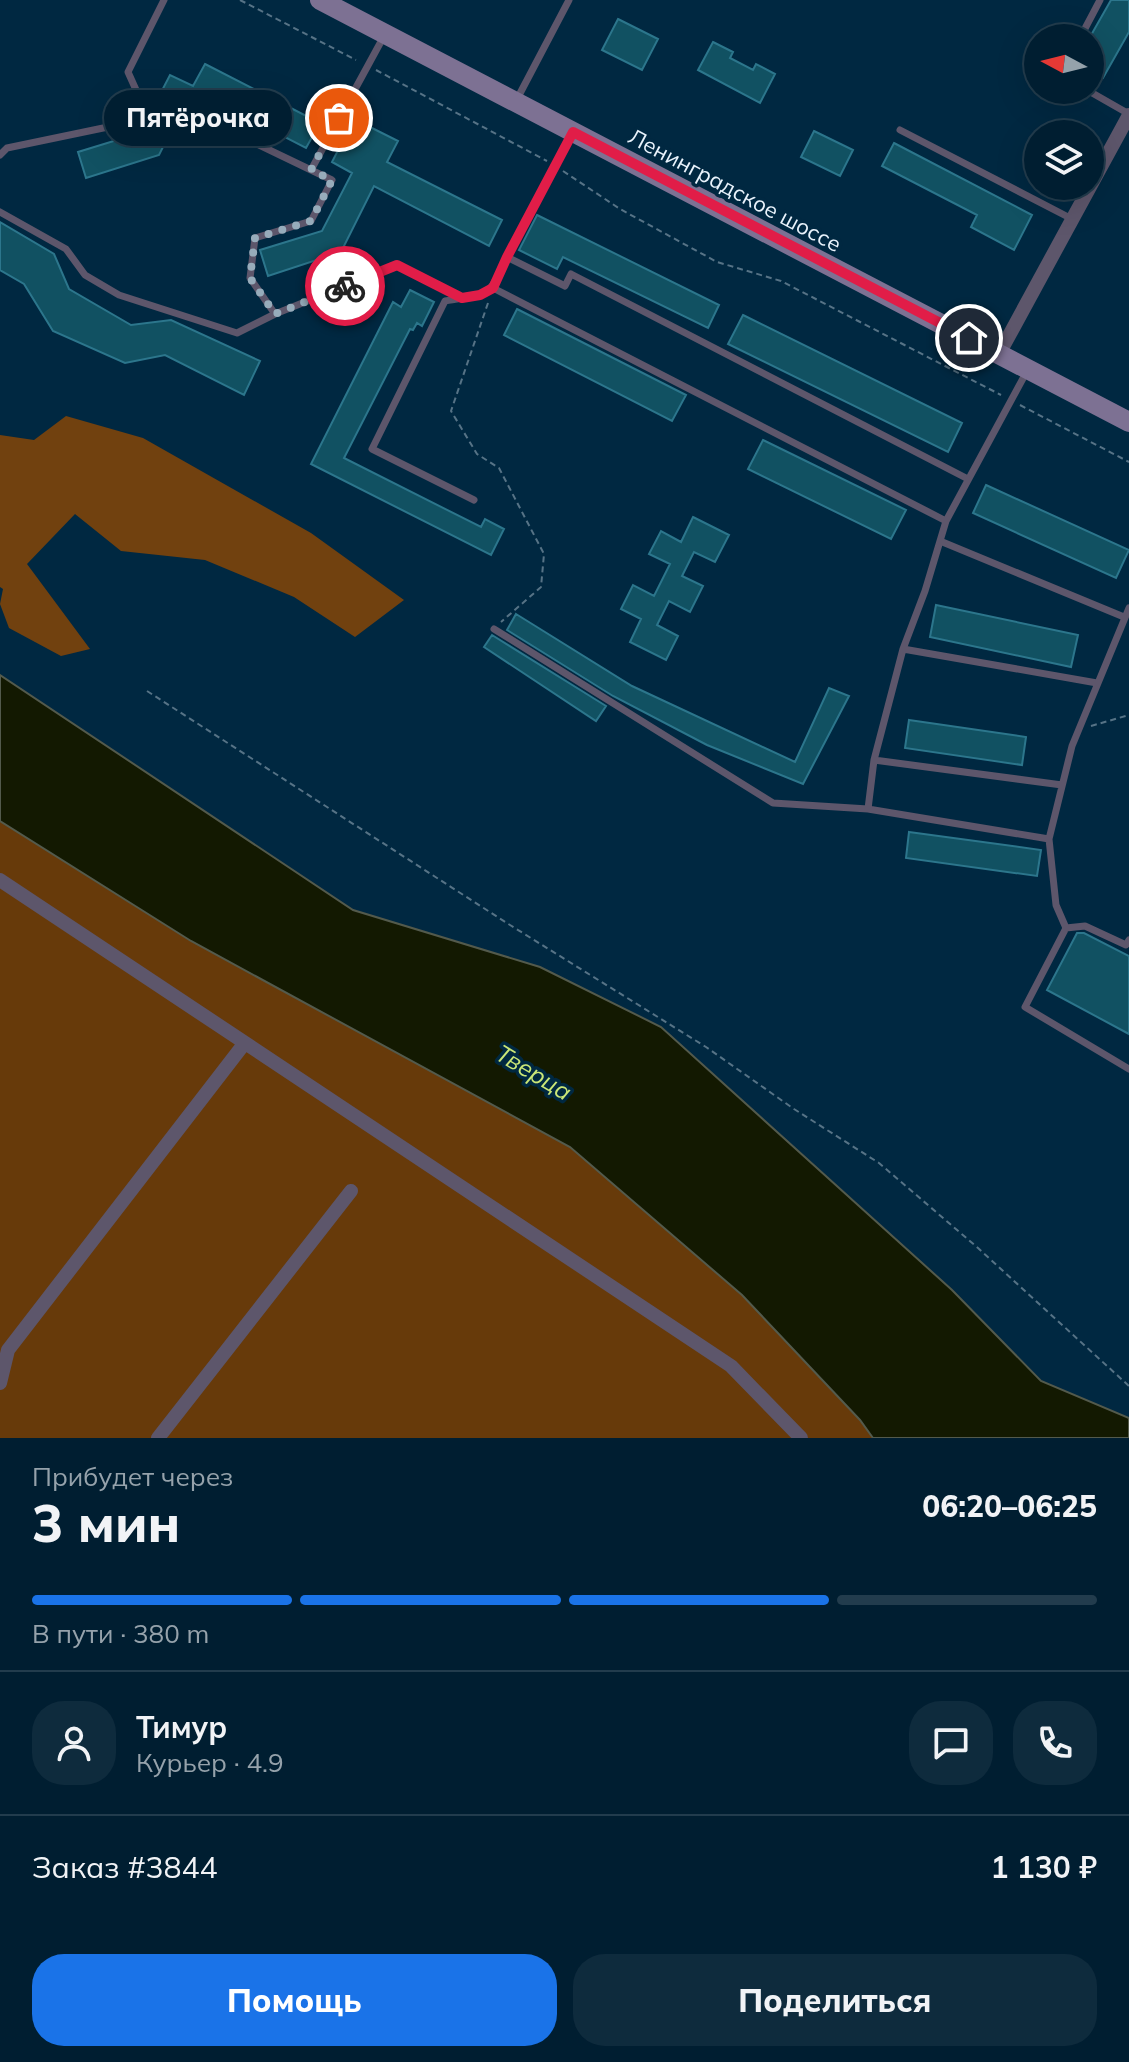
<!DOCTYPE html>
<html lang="ru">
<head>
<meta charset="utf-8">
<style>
  :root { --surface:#001e31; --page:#0e2b3d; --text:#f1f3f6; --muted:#95a2ab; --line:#223c4d; --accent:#1a73e8 }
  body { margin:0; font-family:Mulish,sans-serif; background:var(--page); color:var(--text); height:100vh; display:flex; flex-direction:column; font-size:30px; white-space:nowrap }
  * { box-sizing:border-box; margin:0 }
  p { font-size:26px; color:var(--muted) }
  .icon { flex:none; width:44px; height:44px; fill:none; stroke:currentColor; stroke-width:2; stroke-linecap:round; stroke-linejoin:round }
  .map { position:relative; height:1438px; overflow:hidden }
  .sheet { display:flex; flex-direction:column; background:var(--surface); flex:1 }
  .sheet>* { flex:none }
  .needle { width:52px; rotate:277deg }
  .controls { position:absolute; left:1024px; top:24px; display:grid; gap:16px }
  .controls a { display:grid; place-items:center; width:80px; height:80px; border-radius:50%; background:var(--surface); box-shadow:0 8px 32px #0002,0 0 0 2px var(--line); font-size:40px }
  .pin { position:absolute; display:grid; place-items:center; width:68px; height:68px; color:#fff; margin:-34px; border:4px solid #fff; border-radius:50%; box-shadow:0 2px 8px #0007 }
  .courier { position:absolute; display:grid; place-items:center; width:80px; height:80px; margin:-40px; border:6px solid #e11d48; border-radius:50%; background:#fff; color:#222; box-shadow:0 2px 10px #0007 }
  .bubble { position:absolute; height:56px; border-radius:28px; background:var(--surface); box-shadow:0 8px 32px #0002,0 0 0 2px var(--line); font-size:26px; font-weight:800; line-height:56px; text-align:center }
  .overview em { font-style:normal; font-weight:800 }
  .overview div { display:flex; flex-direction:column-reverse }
  .overview { display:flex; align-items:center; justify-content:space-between; height:136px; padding:0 32px }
  h1 { font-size:52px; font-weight:800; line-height:60px }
  .bar { display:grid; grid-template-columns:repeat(4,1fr); gap:12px 8px; align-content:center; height:96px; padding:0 32px }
  .bar i { height:10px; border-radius:6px; background:var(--line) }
  .bar .active { background:var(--accent) }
  .bar p { grid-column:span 4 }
  .line { display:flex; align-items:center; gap:20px; padding:0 32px; border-top:2px solid var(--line) }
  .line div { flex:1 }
  .round { display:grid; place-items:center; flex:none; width:84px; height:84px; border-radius:32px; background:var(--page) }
  .primary-button { display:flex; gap:16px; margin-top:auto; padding:16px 32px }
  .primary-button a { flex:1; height:92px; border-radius:32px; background:var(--accent); color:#fff; font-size:32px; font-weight:800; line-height:92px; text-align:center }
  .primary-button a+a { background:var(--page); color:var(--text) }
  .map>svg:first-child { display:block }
</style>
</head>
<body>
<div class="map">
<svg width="1129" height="1438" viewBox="0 0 1129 1438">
  <rect width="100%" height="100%" fill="#002841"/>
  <path fill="#673a0a" d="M0,821l191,120 379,206 172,148 118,125 13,18h-873z"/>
  <path fill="#71410f" d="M66,416l77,22 168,95 93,67 -49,37 -61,-40 -89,-37 -84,-9 -46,-37 -48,50 63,85 -29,7 -52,-28 -9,-24 3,-15 -3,-2v-152l34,5z"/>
  <path fill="#131901" stroke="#535a4c" stroke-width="2" d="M0,675l353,235 187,57 121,60 291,263 89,91 88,37v20h-256l-13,-18 -118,-125 -172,-148 -379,-206 -191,-120z"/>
  <path fill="#115162" stroke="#2c768c" stroke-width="2" d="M1111,0h18v32l-26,46 -13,-7v-34z
    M618,19l40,20 -16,31 -40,-20z
    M713,42l20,10 -3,6 23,12 3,-6 19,10 -15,29 -62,-33z
    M205,64l115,59 -14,25 -114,-59 -33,66 -73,23 -8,-26 62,-19 30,-58 23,11z
    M354,119l44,22 -11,21 115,58 -13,26 -115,-60 -33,66 -73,24 -8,-26 62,-19 30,-58 -20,-11z
    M814,131l39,19 -13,26 -39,-19z
    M894,143l138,72 -18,35 -43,-23 6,-12 -95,-49z
    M537,215l182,90 -11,23 -145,-71 -6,12 -38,-19z
    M0,222l54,32 15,35 62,36 40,-5 89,41 -16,34 -79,-40 -40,8 -72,-32 -29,-47 -24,-14z
    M410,290l24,12 -12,24 -5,-3 -4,7 -3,-1 -66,129 137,69 4,-8 19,10 -13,26 -180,-91 82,-162 8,5z
    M517,309l169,86 -14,26 -168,-86z
    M743,315l219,108 -14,29 -220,-108z
    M763,440l143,70 -15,29 -143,-70z
    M986,485l143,65 -13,28 -143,-65z
    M693,517l36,18 -14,27 -21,-10 -12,24 21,10 -13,26 -21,-11 -12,24 21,11 -12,24 -36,-18 11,-23 -20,-10 12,-24 21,11 16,-32 -21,-10 12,-23 20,11z
    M936,605l142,30 -7,32 -141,-30z
    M516,614l116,72 163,76 34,-74 20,8 -46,88 -96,-39 -94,-49 -106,-66z
    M492,635l114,71 -10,15 -112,-74z
    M909,720l117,17 -4,28 -117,-17z
    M909,832l132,18 -4,26 -131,-18z
    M1077,933h7l45,23v78l-82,-44z"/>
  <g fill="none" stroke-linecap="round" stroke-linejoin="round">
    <path stroke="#567386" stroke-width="2" stroke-dasharray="6 4" stroke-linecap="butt" d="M240,0l116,60
      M376,70l171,91
      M563,171l57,38 97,53 64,19 220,114
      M488,303l-37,108 26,43 22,14 45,86 -3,33 -40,35
      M1020,405l109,57
      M147,691l363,234 196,122 88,62 85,54 99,85 151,138
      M1091,726l38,-11"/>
    <path stroke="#5d566b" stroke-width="7" d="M1080,38l20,-38
      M1087,90l42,24
      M516,101l53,-101
      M211,122l100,48
      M900,130l172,89
      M572,134l-65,123 58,29 6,-12 397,205
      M0,155l7,-7 125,-26 9,-21 -13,-29 36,-72
      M0,212l66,37 19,26 34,20 118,38 38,-19 122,-49 65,33
      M493,288l453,233
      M275,314l-25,-36 5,-40 56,-17 21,-41 -21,-10 73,-134
      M474,500l-102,-51 73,-148c44,-8 43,-1 62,-44
      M940,541l184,76
      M494,629l279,174 95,6 181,30
      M903,649l194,34
      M874,760l188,25
      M868,809l6,-49 29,-111 22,-58 21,-70 81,-150
      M1066,928l-10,-23 -7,-66 23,-93 57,-138
      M1129,940l-3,5 -41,-19 -19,2 -41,79 104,62"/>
    <path stroke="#5d566b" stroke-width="14" d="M999,354l130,-239
      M0,880l731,486 70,72
      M0,1383l8,-33 236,-306
      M158,1438l193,-247"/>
    <path stroke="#7d7193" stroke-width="20" d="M320,0l809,422"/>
  </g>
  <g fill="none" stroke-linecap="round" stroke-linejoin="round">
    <path stroke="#97acbb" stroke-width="8" stroke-dasharray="0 14.4" d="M339,118l-28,52 21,10 -21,41 -56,17 -5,40 25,36 70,-28"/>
    <path stroke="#e11d48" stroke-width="10" d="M345,286l52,-21 65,33 18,-3 13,-7 14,-31 66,-125 396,206"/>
  </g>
  <g text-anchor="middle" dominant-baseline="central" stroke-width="7" stroke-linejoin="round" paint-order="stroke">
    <g font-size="22" fill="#e9f3fc" stroke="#002841">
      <text transform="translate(735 190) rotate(28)">Ленинградское шоссе</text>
    </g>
    <g font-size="24" font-style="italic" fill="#cbe777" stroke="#002841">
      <text transform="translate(534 1072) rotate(31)">Тверца</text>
    </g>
  </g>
</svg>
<div class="controls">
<a><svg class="needle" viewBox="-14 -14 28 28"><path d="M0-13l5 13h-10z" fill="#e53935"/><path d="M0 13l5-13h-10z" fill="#95a2ab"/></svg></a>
<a><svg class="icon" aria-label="layers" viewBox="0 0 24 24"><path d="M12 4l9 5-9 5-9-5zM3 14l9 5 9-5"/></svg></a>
</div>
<div class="pin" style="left:339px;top:118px;background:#ea580c"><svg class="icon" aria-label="bag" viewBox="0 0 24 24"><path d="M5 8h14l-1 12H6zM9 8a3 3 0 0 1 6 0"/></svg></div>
<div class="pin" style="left:969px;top:338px;background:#1f2937"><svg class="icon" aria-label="home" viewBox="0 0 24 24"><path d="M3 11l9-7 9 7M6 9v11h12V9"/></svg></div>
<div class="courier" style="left:345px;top:286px"><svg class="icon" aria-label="bike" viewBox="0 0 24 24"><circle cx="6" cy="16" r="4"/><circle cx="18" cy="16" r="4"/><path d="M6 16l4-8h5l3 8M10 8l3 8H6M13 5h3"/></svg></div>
<div class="bubble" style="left:104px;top:90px;width:188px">Пятёрочка</div>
</div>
<section class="sheet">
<div class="overview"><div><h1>3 мин</h1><p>Прибудет через</p></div><em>06:20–06:25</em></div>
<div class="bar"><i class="active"></i><i class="active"></i><i class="active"></i><i></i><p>В пути · 380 m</p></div>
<div class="line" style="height:144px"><a class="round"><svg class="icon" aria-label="person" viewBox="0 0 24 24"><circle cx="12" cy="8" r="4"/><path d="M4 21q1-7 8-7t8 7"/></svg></a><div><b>Тимур</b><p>Курьер · 4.9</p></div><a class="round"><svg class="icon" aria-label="chat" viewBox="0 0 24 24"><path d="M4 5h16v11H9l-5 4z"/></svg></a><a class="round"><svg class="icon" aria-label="phone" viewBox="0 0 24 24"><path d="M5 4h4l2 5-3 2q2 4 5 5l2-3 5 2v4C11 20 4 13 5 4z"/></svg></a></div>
<div class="line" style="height:104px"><div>Заказ #3844</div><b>1 130 ₽</b></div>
<div class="primary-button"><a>Помощь</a><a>Поделиться</a></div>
</section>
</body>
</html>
